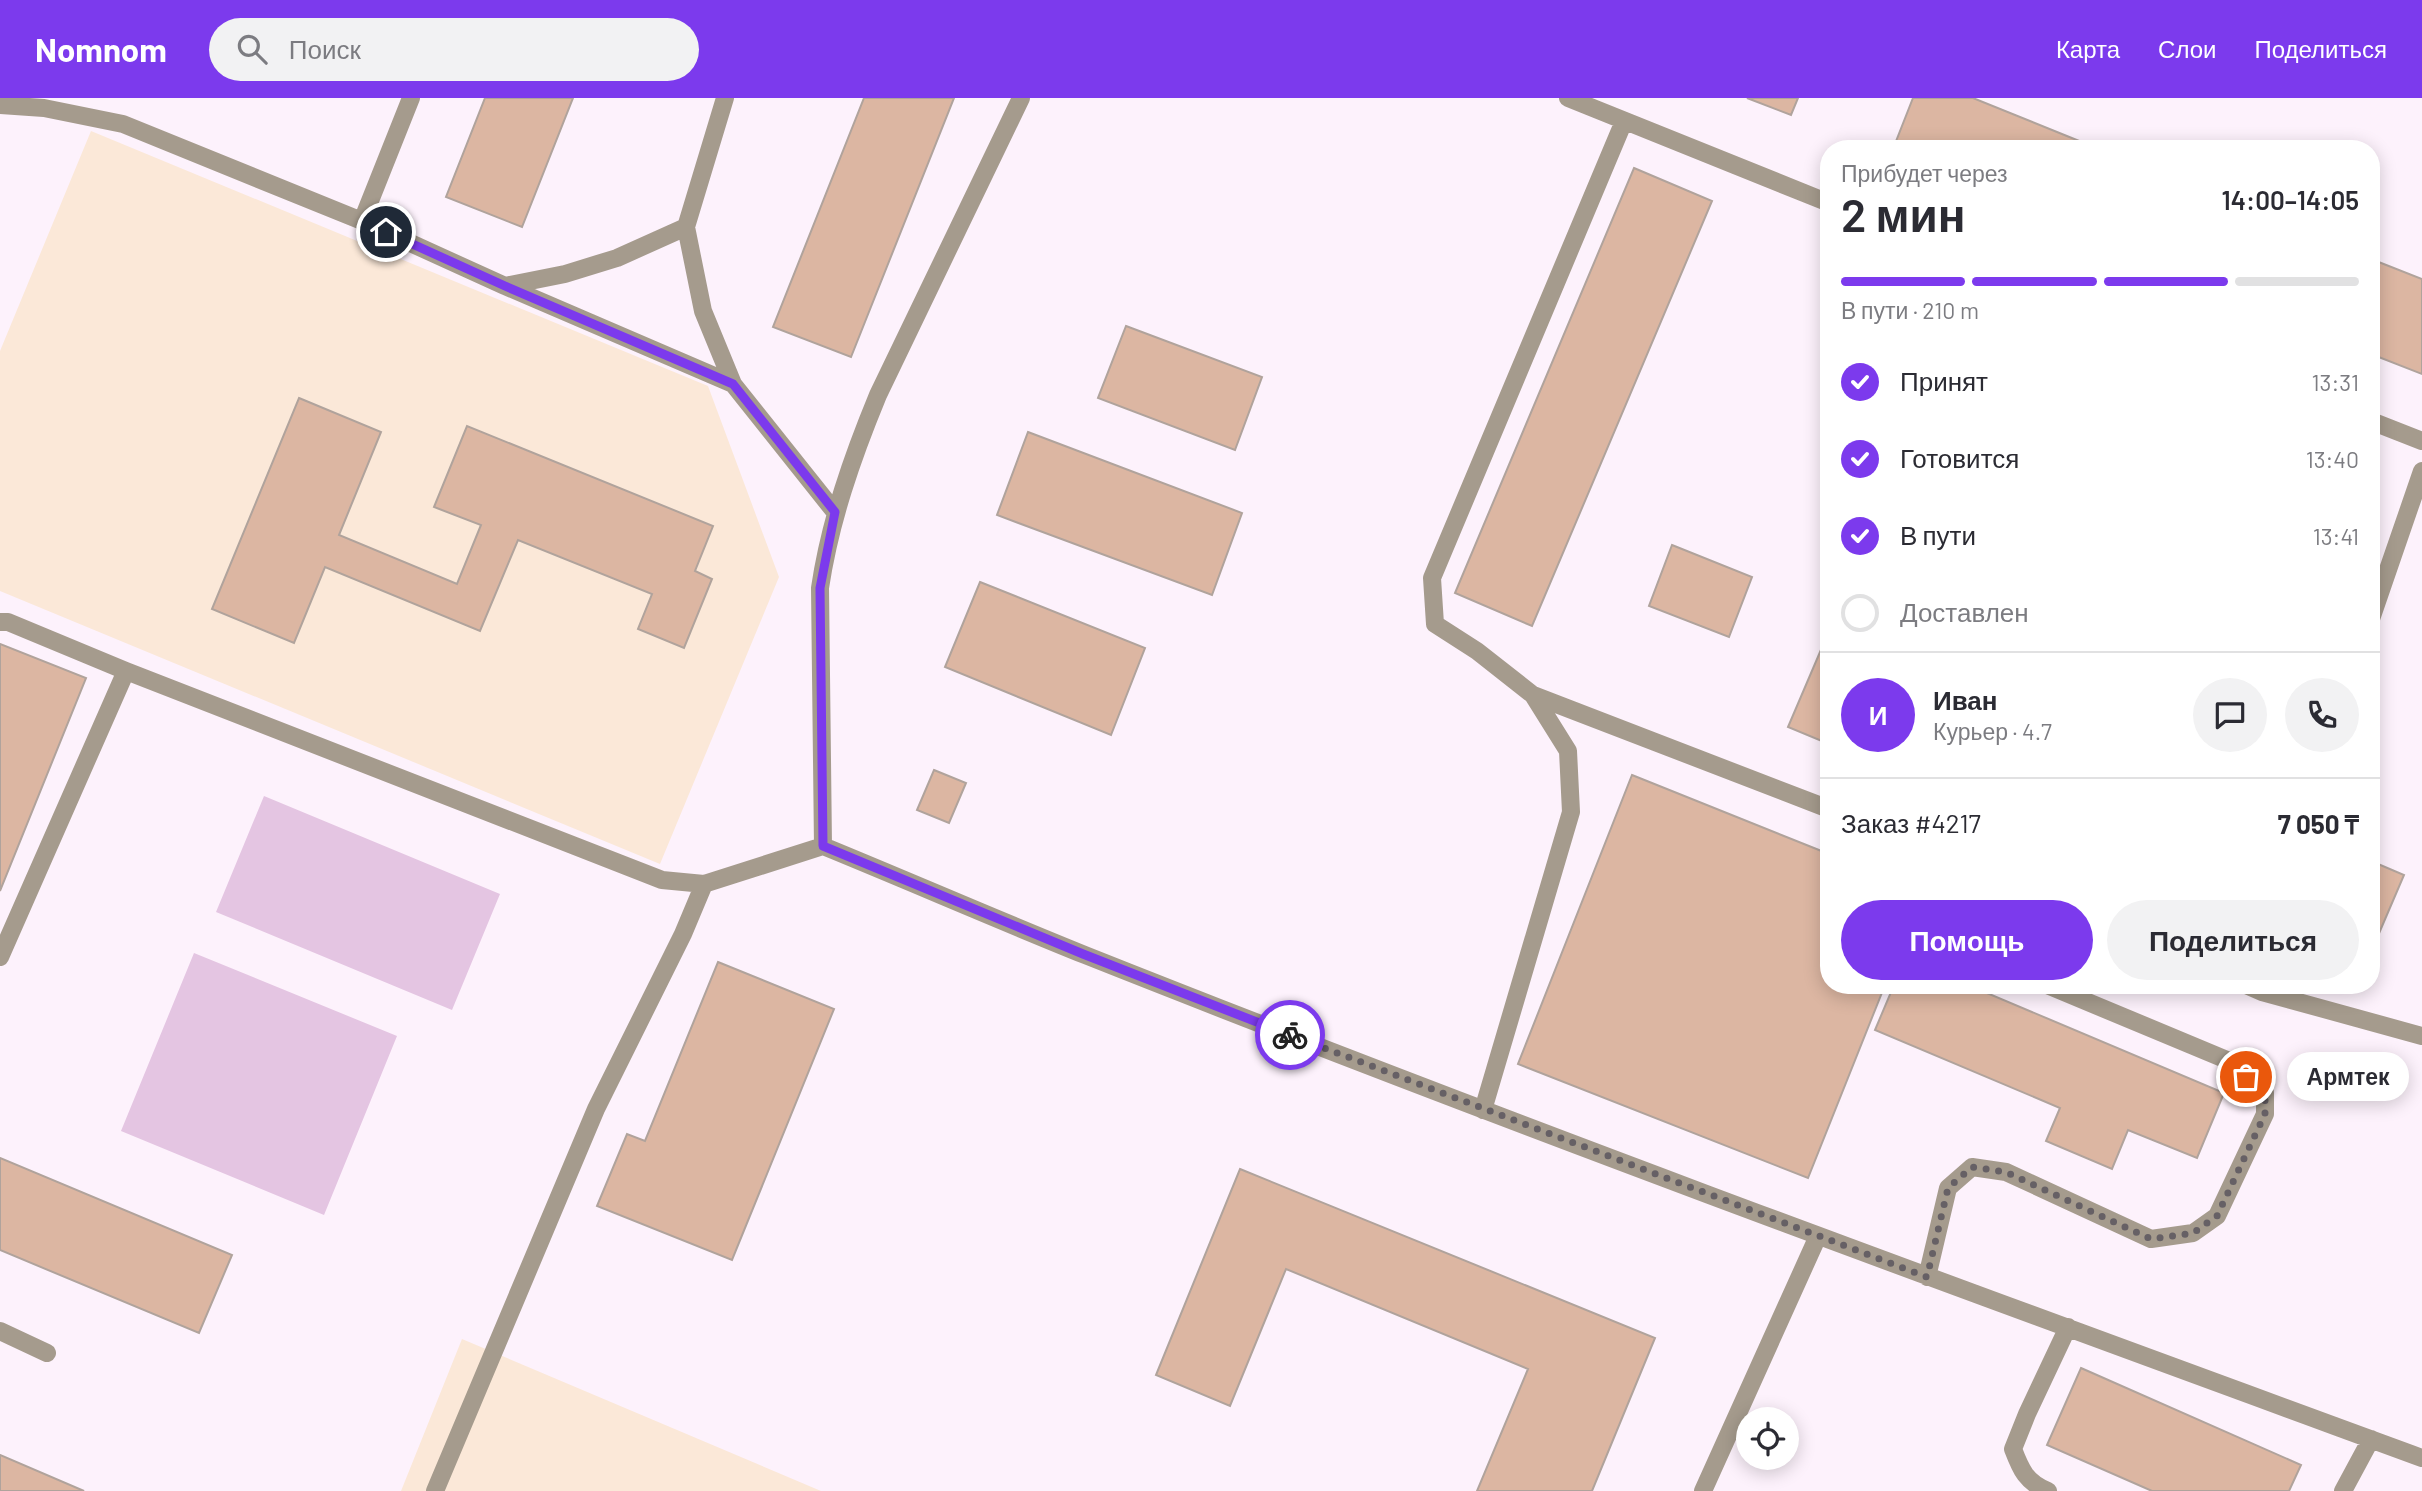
<!DOCTYPE html>
<html lang="ru">
<head>
<meta charset="utf-8">
<style>
  :root { --surface:#fff; --page:#f2f2f3; --text:#2b2b33; --muted:#7c7c81; --line:#e1e1e2; --accent:#7c3aed }
  body { margin:0; font-family:Barlow,sans-serif; background:var(--page); color:var(--text); height:100vh; display:flex; flex-direction:column; font-size:26px; white-space:nowrap }
  * { box-sizing:border-box; margin:0 }
  p { font-size:23px; color:var(--muted) }
  .icon { flex:none; width:38px; height:38px; fill:none; stroke:currentColor; stroke-width:2; stroke-linecap:round; stroke-linejoin:round }
  .map { position:relative; flex:1; overflow:hidden }
  .drawer { position:absolute; left:1820px; top:42px; width:560px; height:854px; display:flex; flex-direction:column; background:var(--surface); border-radius:28px; box-shadow:0 4px 18px #0003 }
  .drawer>* { flex:none }
  .tools { position:absolute; left:1736px; top:1309px; display:grid; gap:14px }
  .tools a { display:grid; place-items:center; width:63px; height:63px; border-radius:50%; background:var(--surface); box-shadow:0 4px 18px #0003; font-size:35px }
  .pin { position:absolute; display:grid; place-items:center; width:60px; height:60px; color:#fff; margin:-30px; border:4px solid #fff; border-radius:50%; box-shadow:0 2px 7px #0007 }
  .courier { position:absolute; display:grid; place-items:center; width:70px; height:70px; margin:-35px; border:5px solid #7c3aed; border-radius:50%; background:#fff; color:#222; box-shadow:0 2px 9px #0007 }
  .bubble { position:absolute; height:49px; border-radius:24px; background:var(--surface); box-shadow:0 4px 18px #0003; font-size:23px; font-weight:600; line-height:49px; text-align:center }
  .head em { font-style:normal; font-weight:600 }
  .head div { display:flex; flex-direction:column-reverse }
  .head { display:flex; align-items:center; justify-content:space-between; height:119px; padding:0 21px }
  h1 { font-size:46px; font-weight:600; line-height:52px }
  .bar { display:grid; grid-template-columns:repeat(4,1fr); gap:10px 7px; align-content:center; height:84px; padding:0 21px }
  .bar i { height:9px; border-radius:5px; background:var(--line) }
  .bar .active { background:var(--accent) }
  .bar p { grid-column:span 4 }
  .line { display:flex; align-items:center; gap:18px; padding:0 21px; border-top:2px solid var(--line) }
  .line div { flex:1 }
  .round { display:grid; place-items:center; flex:none; width:74px; height:74px; border-radius:37px; background:var(--page) }
  ol { padding:0 21px; list-style:none }
  li { display:flex; align-items:center; gap:21px; height:77px }
  li p { margin-inline-start:auto }
  li .icon { padding:7px; border-radius:50%; background:var(--accent); color:#fff; stroke-width:4 }
  li:last-child { color:var(--muted) }
  li i { width:38px; height:38px; border:4px solid var(--line); border-radius:50% }
  .cta { display:flex; gap:14px; margin-top:auto; padding:14px 21px }
  .cta a { flex:1; height:80px; border-radius:42px; background:var(--accent); color:#fff; font-size:28px; font-weight:600; line-height:80px; text-align:center }
  .cta a+a { background:var(--page); color:var(--text) }
  header { display:flex; align-items:center; gap:42px; box-sizing:border-box; height:98px; padding:0 35px; background:var(--accent); color:#fff }
  header strong { font-size:33px }
  nav { display:flex; gap:38px; margin-inline-start:auto; font-size:24px }
  .search { width:490px; height:63px; background:var(--page); display:flex; align-items:center; gap:18px; box-sizing:border-box; padding:0 24px; border-radius:38px; color:var(--muted); font-size:26px }
  .map>svg:first-child { display:block }
</style>
</head>
<body>
<header>
<strong>Nomnom</strong>
<div class="search"><svg class="icon" aria-label="search" viewBox="0 0 24 24"><circle cx="10" cy="10" r="6"/><path d="M15 15l6 6"/></svg>Поиск</div>
<nav><a>Карта</a><a>Слои</a><a>Поделиться</a></nav>
</header>
<div class="map">
<svg width="2422" height="1393" viewBox="0 0 2422 1393">
  <rect width="100%" height="100%" fill="#fdf2fc"/>
  <path fill="#fbe8d8" d="M91,33l617,255 71,191 -119,287 -660,-273v-240z
    M462,1241l359,152h-420z"/>
  <path fill="#e4c5e2" d="M264,698l236,98 -48,116 -236,-98z
    M194,855l203,83 -73,179 -203,-84z"/>
  <path fill="#dcb6a2" stroke="#b0a39c" stroke-width="2" d="M485,0h88l-51,129 -76,-30z
    M864,0h90l-103,259 -78,-30z
    M1747,0h51l-7,17z
    M1913,0h60l126,51h-206z
    M1634,70l78,33 -180,425 -77,-33z
    M2371,161l51,20v95l-51,-20z
    M1126,228l136,51 -27,73 -137,-52z
    M299,300l82,34 -42,103 118,49 24,-59 -47,-18 33,-81 246,100 -18,45 17,8 -28,69 -46,-19 14,-35 -134,-54 -38,91 -155,-64 -31,76 -82,-34z
    M1028,334l214,81 -30,82 -215,-80z
    M1672,447l80,32 -23,60 -80,-31z
    M980,484l165,66 -34,87 -166,-68z
    M1829,533v113l-41,-17z
    M0,546l86,34 -86,213z
    M934,672l32,13 -17,40 -32,-13z
    M1632,677l197,79v131h56l-77,193 -290,-114z
    M2371,763l33,14 -33,77z
    M718,864l116,47 -102,251 -135,-54 30,-72 18,7z
    M1894,887h74l256,108 -27,65 -69,-28 -16,39 -66,-28 14,-33 -185,-78z
    M0,1060l232,97 -33,78 -199,-83z
    M1240,1071l415,169 -63,153h-115l51,-122 -242,-100 -56,137 -74,-31z
    M2081,1270l220,97 -12,26h-137l-105,-46z
    M0,1357l84,36h-84z"/>
  <g fill="none" stroke-linecap="round" stroke-linejoin="round">
    <path stroke="#a59b8d" stroke-width="18" d="M1568,0l261,105
      M0,7l44,3 79,16 239,97 143,65 60,-12 52,-16 69,-31 17,84 30,73 102,128
      M362,123l49,-123
      M686,129l39,-129
      M505,188l228,98
      M2371,323l51,20
      M2371,521l51,-148
      M0,524h8l118,49 536,209 42,4 119,-38c88,36 175,74 262,109 443,176 890,339 1337,503
      M1533,597l296,114
      M823,748l-3,-258c10,-67 32,-130 58,-193l143,-297
      M0,859l126,-286
      M2246,887l16,7 160,44
      M1483,1012l88,-298 -3,-61 -35,-56 -56,-44 -42,-27 -3,-46 192,-457
      M1927,1179l21,-89 24,-21 34,5 145,67 42,-6 24,-17 48,-102v-21l-38,-33 -180,-75
      M0,1233l47,22
      M435,1393l161,-382 87,-175 21,-50
      M1703,1393l115,-255
      M2048,1393c-22,-9 -27,-21 -35,-42l14,-35 41,-87
      M2343,1393l28,-52"/>
  </g>
  <g fill="none" stroke-linecap="round" stroke-linejoin="round">
    <path stroke="#666065" stroke-width="7" stroke-dasharray="0 12.6" d="M1290,937l637,242 21,-89 24,-21 34,5 145,67 42,-6 24,-17 48,-102v-21l-19,-16"/>
    <path stroke="#7c3aed" stroke-width="9" d="M386,134l119,54 228,98 102,128 -15,76 3,258 260,108 207,81"/>
  </g>
</svg>
<div class="tools">
<a><svg class="icon" aria-label="locate" viewBox="0 0 24 24"><circle cx="12" cy="12" r="6"/><path d="M12 2v4M12 18v4M2 12h4M18 12h4"/></svg></a>
</div>
<div class="pin" style="left:2246px;top:979px;background:#ea580c"><svg class="icon" aria-label="bag" viewBox="0 0 24 24"><path d="M5 8h14l-1 12H6zM9 8a3 3 0 0 1 6 0"/></svg></div>
<div class="pin" style="left:386px;top:134px;background:#1f2937"><svg class="icon" aria-label="home" viewBox="0 0 24 24"><path d="M3 11l9-7 9 7M6 9v11h12V9"/></svg></div>
<div class="courier" style="left:1290px;top:937px"><svg class="icon" aria-label="bike" viewBox="0 0 24 24"><circle cx="6" cy="16" r="4"/><circle cx="18" cy="16" r="4"/><path d="M6 16l4-8h5l3 8M10 8l3 8H6M13 5h3"/></svg></div>
<div class="bubble" style="left:2287px;top:954px;width:122px">Армтек</div>
<section class="drawer">
<div class="head"><div><h1>2 мин</h1><p>Прибудет через</p></div><em>14:00–14:05</em></div>
<div class="bar"><i class="active"></i><i class="active"></i><i class="active"></i><i></i><p>В пути · 210 m</p></div>
<ol>
<li><svg class="icon" aria-label="check" viewBox="0 0 24 24"><path d="M5 12l5 5 9-10"/></svg>Принят<p>13:31</p></li>
<li><svg class="icon" aria-label="check" viewBox="0 0 24 24"><path d="M5 12l5 5 9-10"/></svg>Готовится<p>13:40</p></li>
<li><svg class="icon" aria-label="check" viewBox="0 0 24 24"><path d="M5 12l5 5 9-10"/></svg>В пути<p>13:41</p></li>
<li><i></i>Доставлен</li>
</ol>
<div class="line" style="height:126px"><b class="round" style="background:var(--accent);color:#fff">И</b><div><b>Иван</b><p>Курьер · 4.7</p></div><a class="round"><svg class="icon" aria-label="chat" viewBox="0 0 24 24"><path d="M4 5h16v11H9l-5 4z"/></svg></a><a class="round"><svg class="icon" aria-label="phone" viewBox="0 0 24 24"><path d="M5 4h4l2 5-3 2q2 4 5 5l2-3 5 2v4C11 20 4 13 5 4z"/></svg></a></div>
<div class="line" style="height:91px"><div>Заказ #4217</div><b>7 050 ₸</b></div>
<div class="cta"><a>Помощь</a><a>Поделиться</a></div>
</section>
</div>
</body>
</html>
